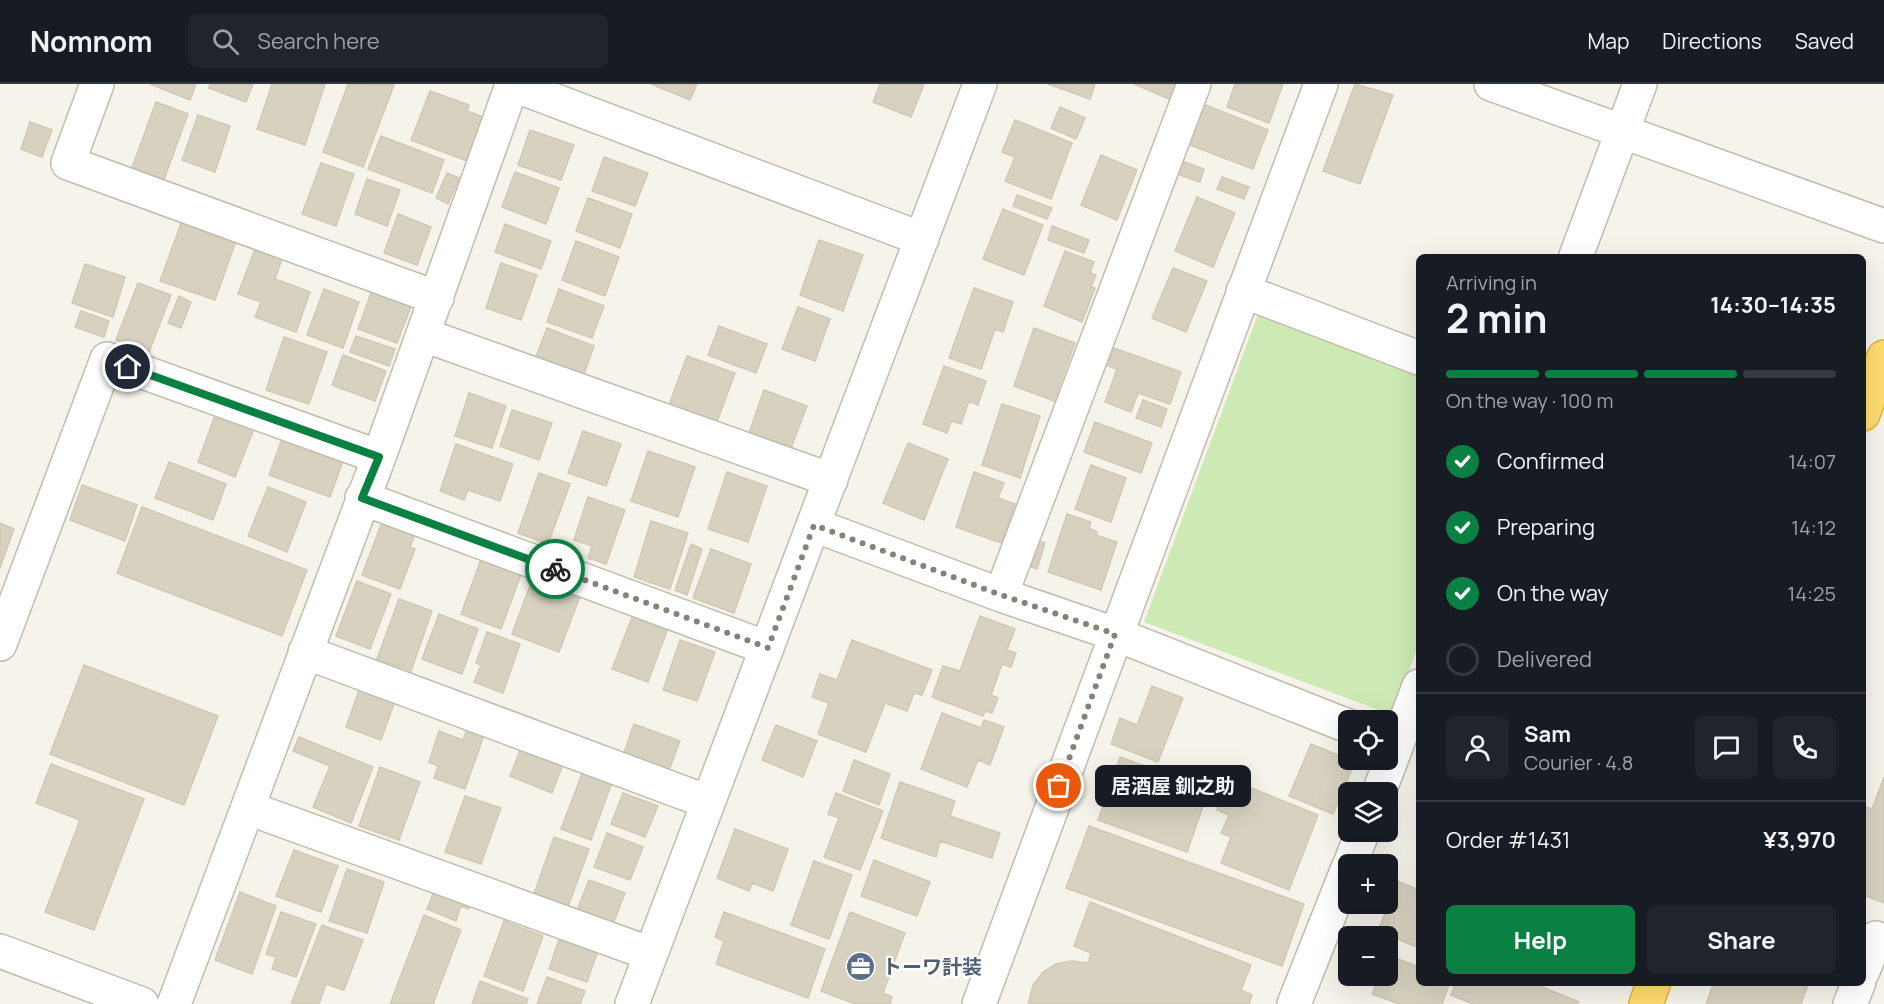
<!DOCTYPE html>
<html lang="en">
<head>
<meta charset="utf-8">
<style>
  :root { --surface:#171b24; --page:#20242c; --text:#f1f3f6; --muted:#9ea1a6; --line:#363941; --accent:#0b8043 }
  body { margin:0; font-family:Manrope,"Noto Sans JP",sans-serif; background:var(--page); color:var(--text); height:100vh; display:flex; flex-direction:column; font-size:22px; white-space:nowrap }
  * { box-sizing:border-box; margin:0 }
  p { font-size:20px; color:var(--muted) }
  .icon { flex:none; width:33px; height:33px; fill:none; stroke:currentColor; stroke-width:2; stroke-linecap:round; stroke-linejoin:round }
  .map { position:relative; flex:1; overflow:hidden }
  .sheet { position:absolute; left:1416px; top:170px; width:450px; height:732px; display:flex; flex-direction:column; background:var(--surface); border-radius:9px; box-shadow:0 6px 24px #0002 }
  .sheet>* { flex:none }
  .tools { position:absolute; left:1338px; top:626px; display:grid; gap:12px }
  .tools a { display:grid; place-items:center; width:60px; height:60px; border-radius:9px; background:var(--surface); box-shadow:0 6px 24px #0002; font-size:30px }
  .pin { position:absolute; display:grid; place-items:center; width:51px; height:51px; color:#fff; margin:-26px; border:3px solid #fff; border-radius:50%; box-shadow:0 2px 6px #0007 }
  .courier { position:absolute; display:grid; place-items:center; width:60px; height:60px; margin:-30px; border:4px solid #0b8043; border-radius:50%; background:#fff; color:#222; box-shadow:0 2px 8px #0007 }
  .bubble { position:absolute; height:42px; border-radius:9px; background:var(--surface); box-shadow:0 6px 24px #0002; font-size:20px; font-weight:700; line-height:42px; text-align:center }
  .head em { font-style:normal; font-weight:700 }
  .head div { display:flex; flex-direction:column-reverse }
  .head { display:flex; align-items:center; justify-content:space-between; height:102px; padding:0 30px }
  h1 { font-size:39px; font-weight:700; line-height:45px }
  .bar { display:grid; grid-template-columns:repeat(4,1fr); gap:9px 6px; align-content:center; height:72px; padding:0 30px }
  .bar i { height:8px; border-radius:4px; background:var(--line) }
  .bar .current { background:var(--accent) }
  .bar p { grid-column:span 4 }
  .line { display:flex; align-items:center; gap:15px; padding:0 30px; border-top:2px solid var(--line) }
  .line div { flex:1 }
  .round { display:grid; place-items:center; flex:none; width:63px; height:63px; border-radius:9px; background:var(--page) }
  ol { padding:0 30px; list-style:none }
  li { display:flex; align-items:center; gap:18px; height:66px }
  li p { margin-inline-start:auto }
  li .icon { padding:6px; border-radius:50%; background:var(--accent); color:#fff; stroke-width:4 }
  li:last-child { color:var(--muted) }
  li i { width:33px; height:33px; border:3px solid var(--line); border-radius:50% }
  .cta { display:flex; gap:12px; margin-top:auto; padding:12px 30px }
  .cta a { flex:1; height:69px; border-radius:9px; background:var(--accent); color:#fff; font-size:24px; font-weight:700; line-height:69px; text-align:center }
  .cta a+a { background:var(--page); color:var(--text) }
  header { display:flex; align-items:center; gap:36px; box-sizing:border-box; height:84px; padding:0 30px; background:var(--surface); border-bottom:2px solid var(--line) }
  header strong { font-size:28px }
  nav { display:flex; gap:33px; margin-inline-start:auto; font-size:21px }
  .search { width:420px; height:54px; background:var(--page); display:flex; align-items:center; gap:15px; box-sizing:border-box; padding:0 21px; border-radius:9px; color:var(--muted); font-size:22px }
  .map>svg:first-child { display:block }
</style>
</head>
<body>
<header>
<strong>Nomnom</strong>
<div class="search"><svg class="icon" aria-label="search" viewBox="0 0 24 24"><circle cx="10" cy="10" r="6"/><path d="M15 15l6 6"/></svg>Search here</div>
<nav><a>Map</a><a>Directions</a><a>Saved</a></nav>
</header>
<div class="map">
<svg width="1884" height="920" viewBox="0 0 1884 920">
  <rect width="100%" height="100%" fill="#f6f3eb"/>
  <path fill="#cde9b4" d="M1258,230l161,61v269l-27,71 -248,-93z"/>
  <path fill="#d7d1c0" stroke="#d2c9b3" stroke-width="1.5" d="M150,0h46l-6,16z
    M210,0h43l-7,18 -37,-14z
    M272,0h53l-20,61 -48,-16z
    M348,0l46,1 -31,82 -40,-15z
    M651,0h46l-7,16z
    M880,0h44l-13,33 -38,-15z
    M1048,0h47l-5,15z
    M1134,0h42l-7,15z
    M1235,0h48l-14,39 -42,-16z
    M1355,0l38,11 -33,89 -37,-13z
    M430,7l39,14 -2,6 16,6 -16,44 -56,-21z
    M156,18l32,12 -26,71 -32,-12z
    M1203,20l65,26 -15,39 -66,-25z
    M1060,23l25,11 -9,21 -25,-11z
    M198,31l32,11 -15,46 -33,-12z
    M1015,36l57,23 -21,56 -46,-18 10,-24 -13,-5z
    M30,38l22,8 -10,27 -21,-8z
    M530,46l44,15 -13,35 -43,-15z
    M381,52l63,24 -12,33 -64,-24z
    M1101,71l36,15 -20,50 -36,-15z
    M604,73l44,16 -13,33 -43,-15z
    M1181,77l23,8 -4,13 -23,-8z
    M321,79l33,11 -18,52 -34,-12z
    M515,88l44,16 -13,36 -44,-17z
    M447,89l12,5 -11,26 -12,-6z
    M1222,93l27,10 -5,12 -27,-10z
    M367,95l33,11 -13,36 -32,-12z
    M1017,111l35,13 -5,11 -34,-13z
    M1197,113l38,16 -22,54 -38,-16z
    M588,114l44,16 -12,34 -44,-17z
    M1003,125l40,16 -19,50 -41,-16z
    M398,130l33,13 -14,38 -33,-12z
    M183,134l54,20 -22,62 -55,-19z
    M505,140l46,17 -10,28 -46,-17z
    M1052,142l37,14 -5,13 -36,-13z
    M819,156l44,15 -20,56 -43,-16z
    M576,157l43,16 -14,39 -43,-16z
    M255,165l27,10 -7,20 35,13 -14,40 -41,-15 6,-15 -23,-8z
    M1065,167l29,11 -4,11 6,2 -5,12 4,1 -13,34 -38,-16z
    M501,179l36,12 -16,45 -35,-12z
    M85,180l40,13 -12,40 -41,-14z
    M1173,184l34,13 -21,51 -34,-14z
    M138,199l33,12 -22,57 -33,-12z
    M974,204l39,14 -10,30 -8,-3 -14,40 -32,-11z
    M324,205l35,13 -16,46 -36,-13z
    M559,205l45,17 -12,32 -45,-16z
    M372,206l40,14 -15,39 -39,-14z
    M179,212l12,6 -10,26 -13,-5z
    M798,223l32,12 -15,42 -33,-12z
    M81,227l28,10 -5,16 -29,-10z
    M719,242l48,18 -11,29 -48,-18z
    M547,244l47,18 -11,31 -48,-18z
    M1034,244l41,15 -21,58 -40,-15z
    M356,252l39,13 -6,17 -39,-14z
    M284,253l43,15 -18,52 -43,-14z
    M1114,264l67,24 -11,32 -32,-11 -7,19 -26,-10 12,-33 -9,-3z
    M343,271l43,16 -11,30 -43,-16z
    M687,272l48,17 -18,49 -48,-17z
    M944,282l42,15 -8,24 -9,-4 -8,23 -10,-3 -4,12 -24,-9z
    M764,306l43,16 -16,42 -42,-15z
    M469,309l37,13 -14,42 -37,-12z
    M1143,316l24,9 -6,18 -25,-9z
    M1002,320l38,12 -20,62 -38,-13z
    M217,326l39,14 -21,53 -37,-15z
    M512,326l40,13 -13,37 -39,-14z
    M1095,338l57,21 -11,30 -57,-21z
    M583,347l38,13 -15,42 -38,-13z
    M282,355l61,22 -13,36 -61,-22z
    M908,359l40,16 -24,61 -41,-17z
    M456,360l57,20 -13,37 -32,-11 -4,10 -24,-9z
    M648,367l47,16 -17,50 -47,-16z
    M169,378l57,22 -13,36 -58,-22z
    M1091,381l35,13 -15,44 -36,-13z
    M727,388l40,14 -19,56 -40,-13z
    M974,388l30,11 -6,15 17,6 -14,39 -45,-16z
    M539,389l31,11 -22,60 -30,-11z
    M82,401l55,20 -12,36 -55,-21z
    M268,403l38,15 -19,50 -39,-16z
    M588,413l37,13 -19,54 -18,-6 4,-12 -18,-6z
    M142,423l165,63 -25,66 -165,-63z
    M1067,430l24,8 -2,6 8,4 -1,3 21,7 -16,48 -53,-18z
    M384,433l33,12 -7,18 5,2 -15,40 -38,-14z
    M651,437l37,12 -18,56 -36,-12z
    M0,439l14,6 -14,39z
    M1034,455l11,4 -8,26 -11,-4z
    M691,460l11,5 -15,46 -12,-5z
    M711,465l40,15 -17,49 -41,-15z
    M483,470l40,15 -22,60 -40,-15z
    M535,488l47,19 -23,61 -47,-18z
    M357,497l34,13 -21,55 -34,-13z
    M399,515l33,12 -21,60 -34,-12z
    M439,530l39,15 -16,45 -40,-15z
    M633,531l35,13 -20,54 -36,-13z
    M980,532l35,13 -8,21 9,3 -5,14 -9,-3 -11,31 7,3 -6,15 -7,-2 -2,5 -51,-19 11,-31 17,5z
    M487,548l33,12 -17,49 -29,-11 7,-17 -5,-2z
    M680,556l35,12 -18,49 -34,-11z
    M852,556l80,30 -10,25 -8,-2 -7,18 -22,-8 -19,49 -48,-18 11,-31 -17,-6 8,-23 17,6z
    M84,581l134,51 -34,89 -134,-51z
    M361,601l35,13 -15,42 -35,-13z
    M1152,602l31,12 -25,64 -47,-18 9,-26 17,7z
    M942,629l39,15 3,-8 20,7 -14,38 -12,-5 -11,27 -46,-18z
    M634,640l46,17 -11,29 -45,-17z
    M776,641l41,16 -14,36 -41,-17z
    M439,647l24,9 3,-8 17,6 -18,51 -31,-11 4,-12 -9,-4z
    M299,653l74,30 -22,56 -38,-16 17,-41 -37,-15z
    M1311,660l44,18 -22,52 -44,-18z
    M522,661l42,17 -12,31 -42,-17z
    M1120,673l89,32 -22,63 -89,-32z
    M854,676l36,14 -11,31 -36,-14z
    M51,680l93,35 -50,131 -49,-18 35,-92 -44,-17z
    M585,682l29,11 -23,63 -30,-11z
    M380,683l40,15 -21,58 -40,-14z
    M1884,693v126l-21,-8v-89l9,3z
    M1229,695l89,36 -29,75 -68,-27 10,-26 -10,-4 8,-18 -12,-5z
    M900,698l55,19 -5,15 50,17 -8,25 -52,-17 -4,16 -55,-19z
    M623,709l35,13 -13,31 -34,-13z
    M836,709l47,18 -23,59 -36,-13 15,-39 -11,-4z
    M465,712l36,12 -20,56 -36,-12z
    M1089,742l215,78 -22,62 -216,-78z
    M735,745l53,20 -15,42 -21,-8 -3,8 -32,-13z
    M607,749l36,14 -13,33 -36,-13z
    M554,753l35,12 -21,58 -34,-13z
    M294,766l44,16 -17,46 -45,-16z
    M874,776l56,22 -13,34 -56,-20z
    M814,777l38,14 -23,64 -38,-14z
    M347,785l37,13 -17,51 -38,-12z
    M589,796l36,13 -12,31 -36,-14z
    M1397,797l22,9v58l-41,-17z
    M436,802l36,14 -3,9 -8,-3 -5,15 -29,-12z
    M240,808l36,14 -24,68 -37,-14z
    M1090,818l161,63 -10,25 11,5 -3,9h-221l5,-19 10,-13 13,-8 16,-3 16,2 3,-10 -17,-7z
    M281,828l35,12 -20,53 -24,-8 4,-12 -10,-3z
    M724,828l101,37 -17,49 -92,-34 8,-23 -9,-4z
    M850,828l55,21 -22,60 9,4 -2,7h-35l-34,-13z
    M424,831l37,15 -28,74h-43z
    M504,837l39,15 -20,55 -39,-15z
    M322,841l41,15 -19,50 -18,-6 -7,20h-28z
    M560,852l39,12 -12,34 -38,-13z
    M1388,871l31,12v15h31l-8,22h-43l-27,-10 8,-19h8z
    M547,893l38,14 -5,13h-43z
    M480,897l48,18 -2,5h-54z
    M1456,898h74l49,20 -1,2h-105l-22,-9z
    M1714,898h95l-8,22h-95z"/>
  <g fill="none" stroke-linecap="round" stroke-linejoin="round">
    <defs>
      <path id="minor" d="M97,0l-29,79 369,135
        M511,0l411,155
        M1491,0l393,142
        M1576,172l64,-172
        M1243,207l176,67
        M424,251l407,145
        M362,414l405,150
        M814,441l187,70 114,39 233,92
        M1001,511l193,-511
        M0,560l107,-285 272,98
        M305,568l403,150
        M1379,708l40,-106
        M248,724l403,146
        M1350,780l13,-33
        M0,867l142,53
        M1863,887l13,-33
        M174,920l205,-547 133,-372
        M632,920l348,-920
        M979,920l342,-920
        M1294,920l54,-136
        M1850,920l9,-22"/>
      <path id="highway" d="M1863,330l21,-57
        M1646,920l8,-22"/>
    </defs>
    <use href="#minor" stroke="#c1bcad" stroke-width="36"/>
    <use href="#highway" stroke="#dfb23c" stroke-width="36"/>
    <use href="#minor" stroke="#fff" stroke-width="33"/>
    <use href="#highway" stroke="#fedb6e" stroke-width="33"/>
  </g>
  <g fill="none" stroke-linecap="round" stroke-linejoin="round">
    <path stroke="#868277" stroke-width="6" stroke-dasharray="0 10.8" d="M555,485l213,79 46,-123 187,70 114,39 -56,152"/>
    <path stroke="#0b8043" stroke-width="8" d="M128,283l251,90 -17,41 193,71"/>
  </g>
  <defs>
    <symbol id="office-disc" viewBox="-11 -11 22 22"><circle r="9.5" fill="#5c6f8a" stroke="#fff"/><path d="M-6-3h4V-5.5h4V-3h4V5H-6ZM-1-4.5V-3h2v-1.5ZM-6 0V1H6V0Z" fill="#fff"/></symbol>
  </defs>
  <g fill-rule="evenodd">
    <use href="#office-disc" x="844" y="866" width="33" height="33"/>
  </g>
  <g text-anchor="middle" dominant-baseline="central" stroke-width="4.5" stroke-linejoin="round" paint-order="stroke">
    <g font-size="20" font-weight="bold" fill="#4e5e75" stroke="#fff" text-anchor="start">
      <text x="882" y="882">トーワ計装</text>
    </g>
  </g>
</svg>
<div class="tools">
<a><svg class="icon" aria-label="locate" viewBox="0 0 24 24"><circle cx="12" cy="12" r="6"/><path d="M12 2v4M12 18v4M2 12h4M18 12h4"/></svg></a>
<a><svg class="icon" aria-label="layers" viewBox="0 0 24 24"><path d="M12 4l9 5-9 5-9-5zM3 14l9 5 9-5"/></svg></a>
<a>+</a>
<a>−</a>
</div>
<div class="pin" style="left:1059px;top:702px;background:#ea580c"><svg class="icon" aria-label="bag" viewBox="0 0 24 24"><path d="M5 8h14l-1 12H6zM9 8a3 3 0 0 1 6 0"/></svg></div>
<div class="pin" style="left:128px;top:283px;background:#1f2937"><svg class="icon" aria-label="home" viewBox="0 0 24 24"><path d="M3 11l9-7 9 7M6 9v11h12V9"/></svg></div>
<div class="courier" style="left:555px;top:485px"><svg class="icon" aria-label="bike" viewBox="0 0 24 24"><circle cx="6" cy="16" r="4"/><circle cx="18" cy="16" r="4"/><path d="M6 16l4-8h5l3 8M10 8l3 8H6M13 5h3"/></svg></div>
<div class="bubble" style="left:1095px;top:681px;width:156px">居酒屋 釧之助</div>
<section class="sheet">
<div class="head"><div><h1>2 min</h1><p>Arriving in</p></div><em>14:30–14:35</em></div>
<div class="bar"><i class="current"></i><i class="current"></i><i class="current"></i><i></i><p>On the way · 100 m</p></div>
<ol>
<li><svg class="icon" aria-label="check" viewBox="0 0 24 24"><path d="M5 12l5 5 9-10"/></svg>Confirmed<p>14:07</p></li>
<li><svg class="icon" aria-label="check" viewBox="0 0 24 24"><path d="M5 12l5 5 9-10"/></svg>Preparing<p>14:12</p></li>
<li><svg class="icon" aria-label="check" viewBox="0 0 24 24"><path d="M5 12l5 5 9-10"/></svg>On the way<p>14:25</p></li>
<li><i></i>Delivered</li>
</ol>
<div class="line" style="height:108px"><a class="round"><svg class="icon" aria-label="person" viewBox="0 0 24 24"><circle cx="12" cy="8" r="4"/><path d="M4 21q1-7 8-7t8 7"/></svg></a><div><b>Sam</b><p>Courier · 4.8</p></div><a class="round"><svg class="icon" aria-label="chat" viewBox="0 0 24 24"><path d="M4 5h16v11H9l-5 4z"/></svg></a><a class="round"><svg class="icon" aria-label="phone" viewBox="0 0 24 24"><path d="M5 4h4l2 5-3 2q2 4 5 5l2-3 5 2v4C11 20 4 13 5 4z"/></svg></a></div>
<div class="line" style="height:78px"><div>Order #1431</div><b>¥3,970</b></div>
<div class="cta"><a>Help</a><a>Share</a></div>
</section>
</div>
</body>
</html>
